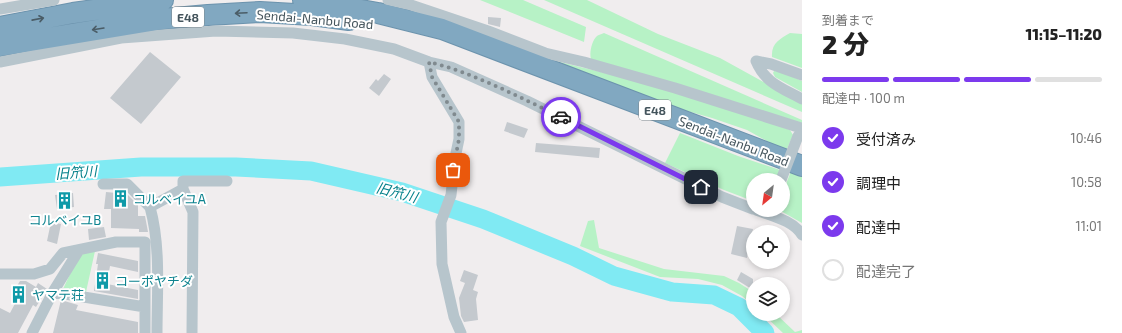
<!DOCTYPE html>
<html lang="ja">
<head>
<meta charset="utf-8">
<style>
  :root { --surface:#fff; --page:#f6f6f6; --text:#222; --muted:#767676; --line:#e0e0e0; --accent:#7c3aed }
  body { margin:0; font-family:"Exo 2","Noto Sans JP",sans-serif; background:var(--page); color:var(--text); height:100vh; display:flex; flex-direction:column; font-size:15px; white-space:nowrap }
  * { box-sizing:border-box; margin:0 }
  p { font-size:13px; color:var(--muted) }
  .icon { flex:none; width:22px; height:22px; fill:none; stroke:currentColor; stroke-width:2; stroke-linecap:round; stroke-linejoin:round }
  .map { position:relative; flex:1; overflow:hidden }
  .details { display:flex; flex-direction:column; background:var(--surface); width:320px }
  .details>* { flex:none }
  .needle { width:26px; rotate:209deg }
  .buttons { position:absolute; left:746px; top:173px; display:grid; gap:8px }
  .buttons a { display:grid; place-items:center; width:44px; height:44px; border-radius:50%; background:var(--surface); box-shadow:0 2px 6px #0003; font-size:20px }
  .pin { position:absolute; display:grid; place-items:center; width:34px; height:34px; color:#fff; margin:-17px; border-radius:8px; box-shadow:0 2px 6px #0006 }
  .courier { position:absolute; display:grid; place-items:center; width:40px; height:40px; margin:-20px; border:3px solid #7c3aed; border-radius:50%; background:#fff; color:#222; box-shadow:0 1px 5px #0007 }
  .summary em { font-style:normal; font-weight:800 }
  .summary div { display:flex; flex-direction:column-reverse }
  .summary { display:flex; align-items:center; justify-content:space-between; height:68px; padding:0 20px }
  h1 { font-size:26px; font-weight:800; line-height:30px }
  .bar { display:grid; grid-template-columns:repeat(4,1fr); gap:6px 4px; align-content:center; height:48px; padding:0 20px }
  .bar i { height:5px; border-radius:3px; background:var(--line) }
  .bar .selected { background:var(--accent) }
  .bar p { grid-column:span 4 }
  ol { padding:0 20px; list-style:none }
  li { display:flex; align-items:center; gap:12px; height:44px }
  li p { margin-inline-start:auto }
  li .icon { padding:4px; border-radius:50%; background:var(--accent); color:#fff; stroke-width:4 }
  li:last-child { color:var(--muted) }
  li i { width:22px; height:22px; border:2px solid var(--line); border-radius:50% }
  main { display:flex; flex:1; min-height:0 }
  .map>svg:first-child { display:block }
</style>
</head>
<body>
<main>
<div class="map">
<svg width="802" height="333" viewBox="0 0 802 333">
  <rect width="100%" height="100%" fill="#f0edee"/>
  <path fill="#b7f2c6" d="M480,0h43l63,27 -2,15z
    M544,0h43l71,34 62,24 82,45v9z
    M604,33l198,87v3l-211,-64c-2,-6 1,-19 6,-23 1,-1 5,-2 7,-3z
    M790,33l12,1v34l-30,-11c-1,-14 8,-18 18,-24z
    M552,60l57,14 112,31 69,25 3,5 -6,14 -11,-3 -29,-16 -35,-12 -32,-9z
    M774,71l8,1 20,9v11l-27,-15 -2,-4z
    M680,133l58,23 42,14 -4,10h-23v21l-29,-11 -59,-27z
    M791,171l11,4v48l-23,-13h4v-18z
    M594,220l5,28 65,21 60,7 15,7 14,9v13l-11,-9 -20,-11 -24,-6 -38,-2 -80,-31 8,-25z
    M95,251l-9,41 -23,-3 17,-36z
    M763,314h13l19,18 7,-2v3h-19z"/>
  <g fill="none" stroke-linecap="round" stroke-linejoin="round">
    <path stroke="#80eaf3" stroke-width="19" d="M0,177l141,-10h95l75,4 91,21 81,27 90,37 41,20 58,16 42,3 25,12 26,26"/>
  </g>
  <path fill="#c4c9ce" d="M488,17l13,1 -1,9 -12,-3z
    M150,52l31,25 -40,47 -31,-26z
    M384,74l7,5 -12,17 -10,-8 7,-9 2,2z
    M507,122l21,7 -4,9 -20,-7z
    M536,143l64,5 -1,10 -64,-6z
    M106,192l21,2 11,11v11h7l3,16h-9v-3l-28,-1v-19h-7z
    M73,193l1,14 -17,2 -2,-14z
    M51,222l10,2 -4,20 -10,-3z
    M737,226l16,3 -6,29 -16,-4z
    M104,227l2,10 -17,3 -1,-11z
    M98,253l40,8v11l-28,-6 -3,18 31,6v9l-44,-8 4,-27h-2z
    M464,270l14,5 -5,15 5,2 -2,7 2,21 -14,2 -3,-6 -2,-18 6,-15 -5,-2z
    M741,272l12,7v11l-16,-10z
    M20,281h6l10,6 2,-4 9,6 -11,18 -3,-2 -15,28h-18v-25l10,5 8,-15 -6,-4z
    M61,300l17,5 -2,5 62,12v11h-85z"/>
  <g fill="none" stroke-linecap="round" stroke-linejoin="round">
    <defs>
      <path id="highway" d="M303,0l75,13 64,16 360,137
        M0,27l73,-14 90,-13
        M0,46l163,-27 45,-4 52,-3 52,3 37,5"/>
    </defs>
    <use href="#highway" stroke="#6c93ad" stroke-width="22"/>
    <path stroke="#b7c5cc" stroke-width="11" d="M388,0l23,5 77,26 57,22 39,9 91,26 126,40
      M0,9l54,-9
      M0,62l121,-24 95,-7 77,2 52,6 49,10 35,13 22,5 76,34 195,96 31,12
      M429,62l3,15 27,45v17l-4,19 -4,37 -10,27 1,42 12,53 7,16
      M802,75l-31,-11 -15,-3c9,22 26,27 46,38
      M103,184h24l23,23
      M183,189v-8h44
      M756,210c15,6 37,10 46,25
      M0,274h34l16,-5 13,-16 53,-11h29v91
      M53,292l92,15
      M32,333l21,-41 26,-42
      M157,333c0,-41 4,-86 -7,-126l33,-18 10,23 -1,121"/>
    <use href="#highway" stroke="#81a8c1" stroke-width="20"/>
    <path stroke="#b7c5cc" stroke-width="11" d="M781,180l17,-44"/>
  </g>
  <defs><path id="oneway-shaft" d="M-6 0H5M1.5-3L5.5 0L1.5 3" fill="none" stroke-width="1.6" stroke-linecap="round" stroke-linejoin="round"/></defs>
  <g stroke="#4a5c66">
    <use href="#oneway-shaft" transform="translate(241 13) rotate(177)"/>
    <use href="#oneway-shaft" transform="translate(38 19) rotate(-11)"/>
    <use href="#oneway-shaft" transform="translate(98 29) rotate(171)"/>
  </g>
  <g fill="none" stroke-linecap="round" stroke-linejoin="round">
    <path stroke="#808a8f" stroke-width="4" stroke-dasharray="0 7.2" d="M453,170l6,-31v-17l-27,-45 -3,-15c45,11 90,35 132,55"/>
    <path stroke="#7c3aed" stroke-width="5" d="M561,117l140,70"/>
  </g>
  <defs>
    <symbol id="building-bare" viewBox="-9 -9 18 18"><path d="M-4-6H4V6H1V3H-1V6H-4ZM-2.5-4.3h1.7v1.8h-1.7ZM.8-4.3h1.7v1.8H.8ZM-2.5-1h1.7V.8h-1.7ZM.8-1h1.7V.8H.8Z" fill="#0f9aa8" stroke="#fff" stroke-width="2.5" paint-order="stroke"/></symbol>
  </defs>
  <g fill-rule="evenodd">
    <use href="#building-bare" x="108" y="186" width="25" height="25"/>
    <use href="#building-bare" x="52" y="188" width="25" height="25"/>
    <use href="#building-bare" x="90" y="268" width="25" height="25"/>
    <use href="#building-bare" x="6" y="282" width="25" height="25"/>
  </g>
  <g text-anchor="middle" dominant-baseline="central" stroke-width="4" stroke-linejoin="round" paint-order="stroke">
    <g fill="#fff" stroke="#7c878d" stroke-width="1">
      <rect x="172" y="7" width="32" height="20" rx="3"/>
      <rect x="639" y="100" width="32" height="20" rx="3"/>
    </g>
    <g font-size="12" font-weight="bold" fill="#44545c">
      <text x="188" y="17">E48</text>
      <text x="655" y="110">E48</text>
    </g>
    <g font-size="13" fill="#44545c" stroke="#fff">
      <text transform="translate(315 19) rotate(5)">Sendai-Nanbu Road</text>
      <text transform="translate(734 141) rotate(21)">Sendai-Nanbu Road</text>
    </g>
    <g font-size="13" fill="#0d838f" stroke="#fff" text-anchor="start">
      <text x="133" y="199">コルベイユA</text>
      <text x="65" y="220" text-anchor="middle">コルベイユB</text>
      <text x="115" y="281">コーポヤチダ</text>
      <text x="32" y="295">ヤマテ荘</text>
    </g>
    <g font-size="14" font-style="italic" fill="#04808a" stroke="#fff">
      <text transform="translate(76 172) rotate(-4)">旧笊川</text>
      <text transform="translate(397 192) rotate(15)">旧笊川</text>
    </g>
  </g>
</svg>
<div class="buttons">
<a><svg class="needle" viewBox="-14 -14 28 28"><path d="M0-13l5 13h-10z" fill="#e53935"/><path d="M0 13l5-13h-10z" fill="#767676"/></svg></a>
<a><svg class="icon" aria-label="locate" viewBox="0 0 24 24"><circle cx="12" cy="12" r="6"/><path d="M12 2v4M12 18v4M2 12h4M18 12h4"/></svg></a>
<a><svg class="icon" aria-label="layers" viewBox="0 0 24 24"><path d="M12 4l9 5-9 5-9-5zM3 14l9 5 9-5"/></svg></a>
</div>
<div class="pin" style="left:453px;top:170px;background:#ea580c"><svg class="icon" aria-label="bag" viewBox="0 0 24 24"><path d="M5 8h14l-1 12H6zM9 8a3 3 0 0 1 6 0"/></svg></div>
<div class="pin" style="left:701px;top:187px;background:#1f2937"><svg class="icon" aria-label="home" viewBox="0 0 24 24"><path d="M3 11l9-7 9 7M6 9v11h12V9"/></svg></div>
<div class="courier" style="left:561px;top:117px"><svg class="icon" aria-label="car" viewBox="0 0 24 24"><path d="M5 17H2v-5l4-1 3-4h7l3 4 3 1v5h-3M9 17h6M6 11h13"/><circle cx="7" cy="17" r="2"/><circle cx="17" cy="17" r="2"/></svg></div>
</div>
<section class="details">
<div class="summary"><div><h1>2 分</h1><p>到着まで</p></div><em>11:15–11:20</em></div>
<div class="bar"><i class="selected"></i><i class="selected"></i><i class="selected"></i><i></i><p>配達中 · 100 m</p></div>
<ol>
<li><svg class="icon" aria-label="check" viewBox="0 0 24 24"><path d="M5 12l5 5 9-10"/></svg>受付済み<p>10:46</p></li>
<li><svg class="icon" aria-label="check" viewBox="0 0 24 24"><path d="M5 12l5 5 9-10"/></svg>調理中<p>10:58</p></li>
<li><svg class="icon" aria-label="check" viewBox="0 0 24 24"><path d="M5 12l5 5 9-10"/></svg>配達中<p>11:01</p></li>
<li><i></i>配達完了</li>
</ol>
</section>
</main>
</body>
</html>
